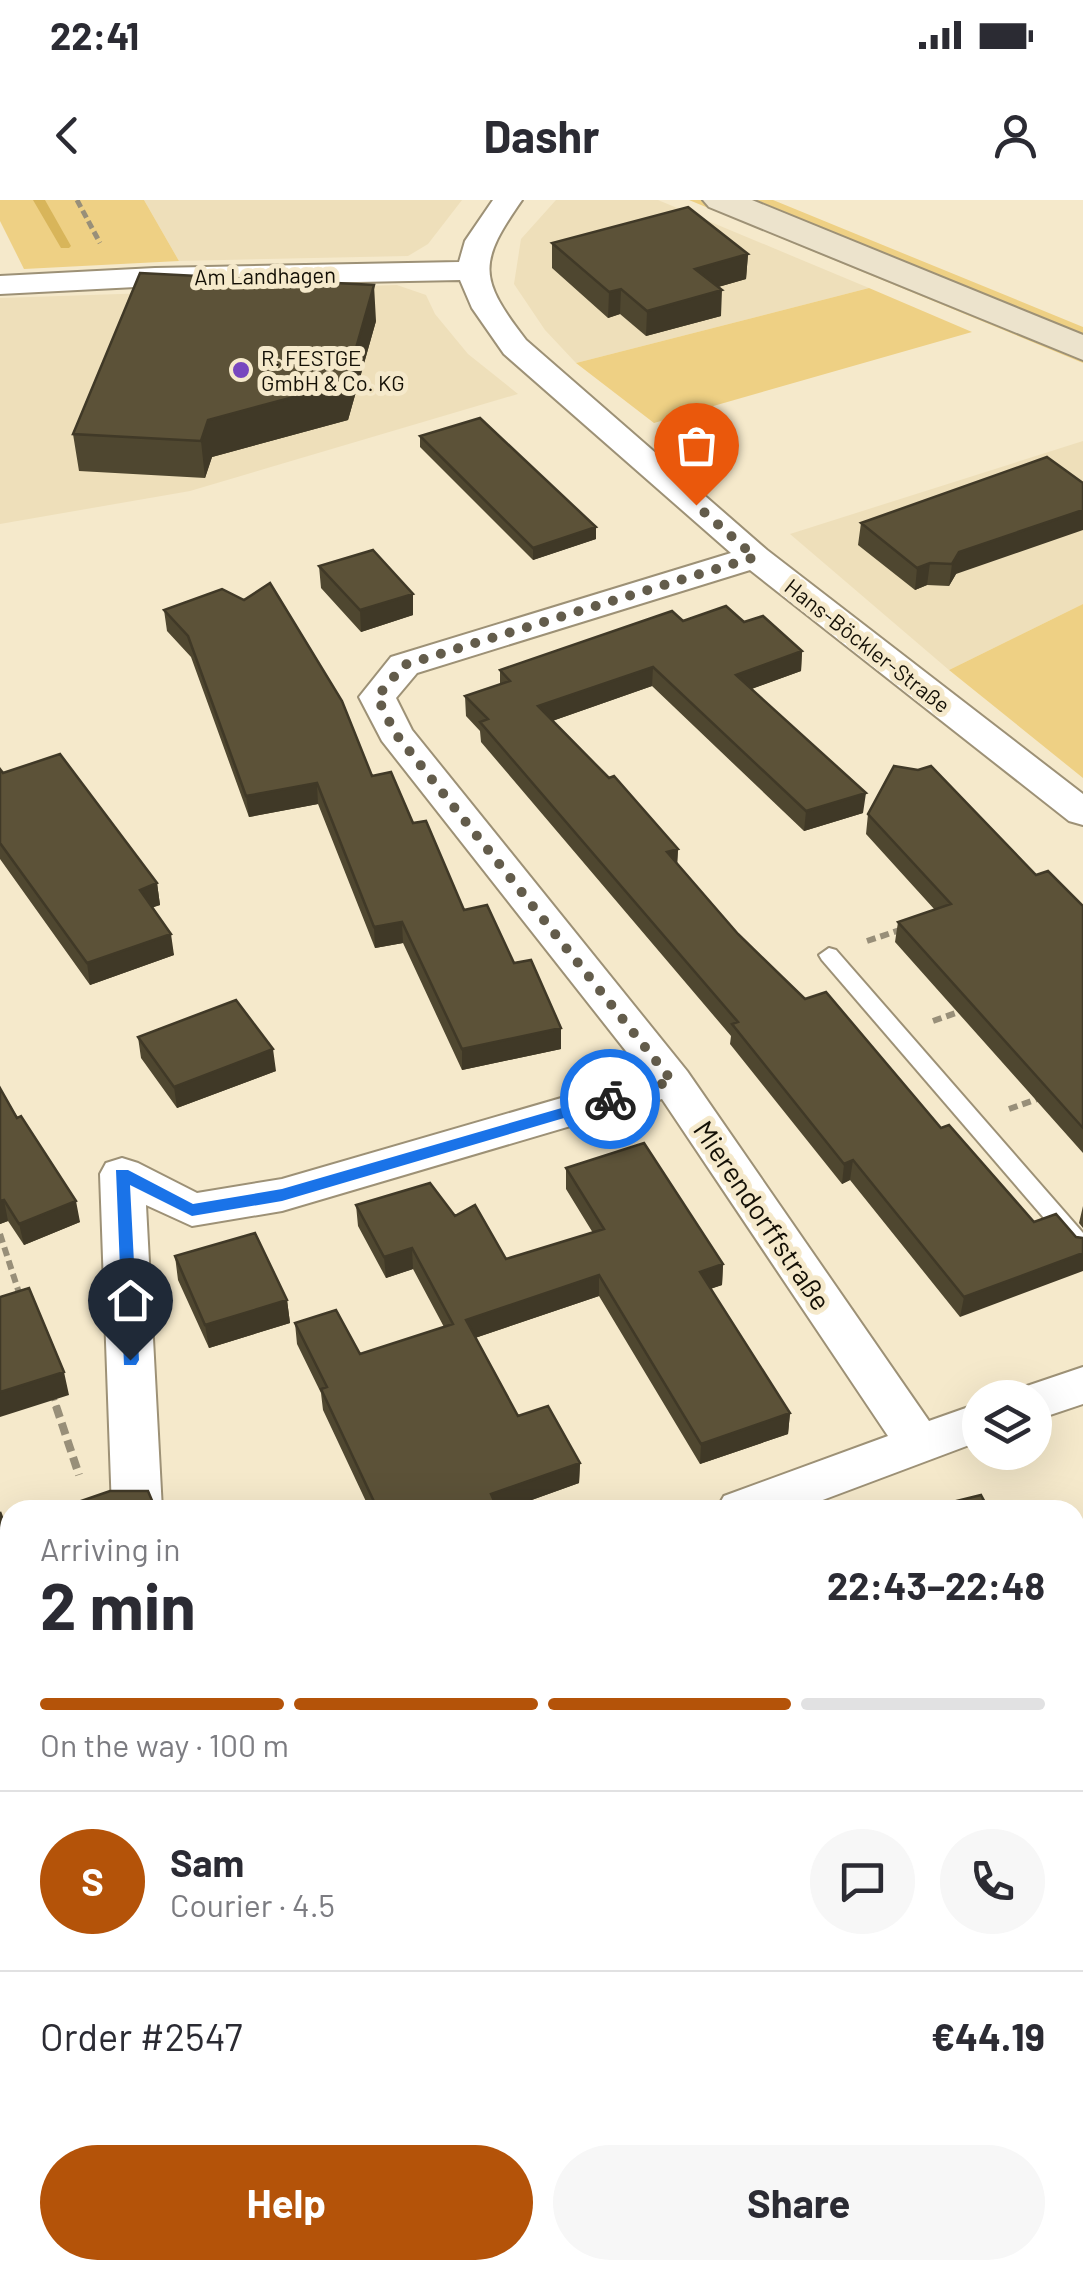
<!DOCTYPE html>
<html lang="en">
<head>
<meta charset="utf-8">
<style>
  :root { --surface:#fff; --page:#f7f7f7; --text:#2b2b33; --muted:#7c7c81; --line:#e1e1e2; --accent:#b45309 }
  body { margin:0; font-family:Barlow,sans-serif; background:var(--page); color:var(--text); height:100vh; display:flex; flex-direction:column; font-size:38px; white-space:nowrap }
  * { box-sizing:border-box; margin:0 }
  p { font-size:32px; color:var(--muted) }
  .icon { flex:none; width:55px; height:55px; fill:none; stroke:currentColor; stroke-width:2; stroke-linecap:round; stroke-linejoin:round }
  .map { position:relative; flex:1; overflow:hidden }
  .side { position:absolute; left:0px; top:1300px; width:1085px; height:780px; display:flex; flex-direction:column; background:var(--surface); border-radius:30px 30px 0 0; box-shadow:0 10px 40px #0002 }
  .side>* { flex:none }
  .controls { position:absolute; left:962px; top:1180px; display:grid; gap:20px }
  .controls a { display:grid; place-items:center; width:90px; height:90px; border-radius:50%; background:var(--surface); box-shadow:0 10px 40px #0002; font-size:50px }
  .pin { position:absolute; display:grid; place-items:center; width:85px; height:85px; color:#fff; margin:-102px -42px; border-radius:50% 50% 50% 0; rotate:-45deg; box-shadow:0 0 10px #0007 }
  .pin .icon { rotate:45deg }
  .courier { position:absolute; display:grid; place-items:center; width:100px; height:100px; margin:-50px; border:8px solid #1a73e8; border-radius:50%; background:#fff; color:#222; box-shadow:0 2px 12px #0007 }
  .head em { font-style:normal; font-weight:700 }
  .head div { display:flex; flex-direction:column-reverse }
  .head { display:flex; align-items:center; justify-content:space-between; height:170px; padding:0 40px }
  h1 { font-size:65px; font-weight:700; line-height:75px }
  .bar { display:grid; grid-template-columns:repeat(4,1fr); gap:15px 10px; align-content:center; height:120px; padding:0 40px }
  .bar i { height:12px; border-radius:8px; background:var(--line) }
  .bar .active { background:var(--accent) }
  .bar p { grid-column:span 4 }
  .line { display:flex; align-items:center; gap:25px; padding:0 40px; border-top:2px solid var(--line) }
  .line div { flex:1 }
  .round { display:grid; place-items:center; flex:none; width:105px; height:105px; border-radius:52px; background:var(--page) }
  .action { display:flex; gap:20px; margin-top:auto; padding:20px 40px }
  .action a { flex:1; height:115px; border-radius:60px; background:var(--accent); color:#fff; font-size:40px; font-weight:700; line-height:115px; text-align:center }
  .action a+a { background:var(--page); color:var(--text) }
  .status { display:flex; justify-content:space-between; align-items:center; height:70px; padding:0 50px; background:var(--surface); direction:ltr }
  .status svg { height:28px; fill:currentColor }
  header { display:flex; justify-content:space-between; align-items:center; height:130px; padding:0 40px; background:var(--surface); font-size:45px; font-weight:700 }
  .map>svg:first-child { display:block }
</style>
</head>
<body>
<div class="status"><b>22:41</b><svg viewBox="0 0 49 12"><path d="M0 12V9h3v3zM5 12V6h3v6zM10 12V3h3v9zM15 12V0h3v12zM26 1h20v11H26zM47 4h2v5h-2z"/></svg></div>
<header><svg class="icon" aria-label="back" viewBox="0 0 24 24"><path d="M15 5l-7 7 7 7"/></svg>Dashr<svg class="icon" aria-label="person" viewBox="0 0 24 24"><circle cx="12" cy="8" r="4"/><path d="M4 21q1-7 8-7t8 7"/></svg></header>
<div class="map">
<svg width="1083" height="2080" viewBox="0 0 1083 2080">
  <rect width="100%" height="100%" fill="#f5e9cb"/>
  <path fill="#eedfba" d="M144,0h318l-34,44 -20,12 -229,5z
    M556,0h102l211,88 -293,75 -31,-33 -31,-46 7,-45z
    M397,85l29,10 9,19 33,40 50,40 -328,97 -190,33v-226z
    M1083,241v163l-134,66 -159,-136z"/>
  <path fill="#eed084" d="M0,0h144l35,61 -155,8 -24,-48z
    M689,0h16l378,157v6z
    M756,0h17l310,127v8z
    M869,88l103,44 -318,91 -78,-60z
    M1083,404v174l-134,-108z"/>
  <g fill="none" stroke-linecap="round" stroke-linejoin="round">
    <path fill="#d8b55a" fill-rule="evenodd" d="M33,0h12l26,46 -2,2h-8z"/>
    <defs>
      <path id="lane" d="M829,748l7,2 247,283v23l-8,-2 -253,-294 -3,-5z"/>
      <path id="street" d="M493,0h29c-44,63 -44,78 4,140l241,210 316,244v31l-14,-4 -319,-251 -333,103 -21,25 16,32 275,341 242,350 51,-18v38l-184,69h-80l8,-14 164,-60 -226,-337 -380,112 -90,15 -46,-21 16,305h-50l-12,-336 6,-11 16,-5 16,5 59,30 85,-14 362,-105 -262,-333 -23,-44 32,-40 340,-104 -227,-199 -32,-46 -12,-28 -305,6 -155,8v-18l155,-8 304,-6 6,-21z
        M1083,1167v37l-48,16v-22h-21l4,-9z
        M10,1551v46l-10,3v-46z
        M0,1760l10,4v77l-10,-3z
        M10,1898v56l-10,4v-56z
        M76,2070h62l4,10h-62z"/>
      <path id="secondary" d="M703,0h49l331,135v25l-374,-153z"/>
    </defs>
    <use href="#lane" stroke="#9d9176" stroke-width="4"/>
    <use href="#street" stroke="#9d9176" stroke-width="4"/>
    <use href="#secondary" stroke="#9d9176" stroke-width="4"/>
    <path stroke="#988f79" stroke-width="5" stroke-dasharray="8 4" stroke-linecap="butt" d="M77,0l23,43"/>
    <path stroke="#988f79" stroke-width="6" stroke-dasharray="9 5" stroke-linecap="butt" d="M867,741l36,-12
      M933,821l31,-11
      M1009,909l31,-11
      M0,1034l21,65
      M52,1192l5,16"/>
    <path stroke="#988f79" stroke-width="8" stroke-dasharray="12 6" stroke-linecap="butt" d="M56,1206l23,69"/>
    <use href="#lane" fill="#fff" fill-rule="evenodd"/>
    <use href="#street" fill="#fff" fill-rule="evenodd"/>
    <use href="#secondary" fill="#ece3cc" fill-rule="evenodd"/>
  </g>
  <path fill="#4f4730" d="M552,43l196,11 -2,25 -28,8 3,29 -75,20 -26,-22 -12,4 -56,-50z
    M376,121l-28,99 -136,37 -7,21 -126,-7 -6,-37z
    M420,236l176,103 -63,21 -113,-113z
    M1047,257l-91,117 -7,12 -22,-1 -12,5 -57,-45 3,-22z
    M319,366l94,49 -52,17 -40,-44z
    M164,410l208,166 41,47 51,87 50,53 47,65v21l-99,21 -59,-127 -28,5 -57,-144 -69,13 -58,-160 -24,-26z
    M683,421l61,1 58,29 -1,20 -50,18 112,124 -59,18 -152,-145 -100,35 126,128 -1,14 61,71 203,194 93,94 -74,95 -110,-137 -8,4 -112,-140 1,-8 -250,-294 -1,-11 -14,-15 -1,-20 35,-12v-14z
    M0,569l3,4 154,110 3,22 -8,2 22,48 -84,30 -90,-126z
    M868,614l168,61 47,31v247l-188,-211 3,-20 37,-12 -69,-76z
    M138,837l138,34 -99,37 -36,-50z
    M0,888l80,134 -56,23 -16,-24 -8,3z
    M566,968l157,96 -1,21 -12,4 80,124 -2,21 -88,30 -101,-168 -124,42 43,78 62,47 -1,20 -75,27h-134l-47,-100 -2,-17 -24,-49 -2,-21 65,31 84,-27 -31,-58 -27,9 -28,-52 -2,-21 99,11 51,43 87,-26 -27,-44z
    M1083,1006v22l-4,-5z
    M175,1056l112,44 3,23 -81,25 -31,-68z
    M1083,1746v326l-8,-15v-308z
    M442,2070h298l26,10h-324z"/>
  <path fill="#403927" d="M748,54l-2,25 -52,15 1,-25z
    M374,85l2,36 -28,99 -136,37 -7,21 -4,-37 7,-21z
    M621,89l-1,25 -12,4 1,-26z
    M722,90l-1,26 -75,20 1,-25z
    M1083,310v20l-127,44 -7,12 3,-22 7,-12z
    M596,327v12l-63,21v-12z
    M930,363l-3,22 -12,5 2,-22z
    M413,394v21l-52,17 -1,-22z
    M802,451l-1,20 -66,24 1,-20z
    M653,467l-1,19 -114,40v-20z
    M317,583l1,21 -69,13 -3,-21z
    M866,593l-3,20 -59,18 2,-20z
    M678,649l-1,19 -10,-16z
    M157,683l3,22 -17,6 -3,-21z
    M402,722l1,21 -28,5 -1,-21z
    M171,734l3,21 -84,30 -3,-22z
    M561,828v21l-99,21v-21z
    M273,849l3,22 -99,37 -3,-21z
    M853,960l-3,20 -8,4 2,-20z
    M4,1000l4,21 -8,3v-23z
    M76,1001l4,21 -56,23 -5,-21z
    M412,1048l1,21 -27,9 -2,-21z
    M1083,1053v18l-123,46 4,-20z
    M723,1064l-1,21 -24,8 2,-21z
    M599,1075v21l-133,45v-21z
    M287,1100l3,23 -81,25 -4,-23z
    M64,1172l5,23 -69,22v-25z
    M790,1213l-2,21 -88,30 1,-20z
    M580,1263l-1,20 -75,27h-13v-16z
    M10,1342v12l-10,4v-13z
    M1083,1610v18l-8,2v-18z"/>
  <path fill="#5c5238" stroke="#403927" stroke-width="2.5" d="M688,7l60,47 -53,15 27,21 -75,21 -26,-22 -12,3 -57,-49z
    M140,73l234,12 -28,98 -138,37 -7,21 -128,-7z
    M480,218l116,109 -63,21 -113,-112z
    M1047,257l36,26v27l-124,42 -7,12 -22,-1 -13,5 -56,-45z
    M373,350l40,44 -53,16 -41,-44z
    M270,383l72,118 30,75 19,-4 22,51 13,-2 38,89 23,-5 27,58 17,-3 30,68 -99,21 -60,-127 -28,5 -57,-144 -71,13 -58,-160 -24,-26 58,-21 22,11z
    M726,406l18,16 19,-6 39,35 -66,24 130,118 -60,18 -153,-144 -115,39 71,72 5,-2 64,73 -11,3 71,82 67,65 21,-7 115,136 8,-3 85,97 22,-8 20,23 7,1v15l-119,44 -111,-137 -9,4 -112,-140 6,-2 -258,-300 8,-3 -23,-23 45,-15 -10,-11 172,-59 11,10z
    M60,554l97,129 -17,7 31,44 -84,29 -87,-120v-74l3,4z
    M894,566l24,4 13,-4 105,109 12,-4 35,35v222l-185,-206 53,-18 -83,-90z
    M236,800l37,49 -99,38 -36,-50z
    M0,888l17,30 4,-2 55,85 -57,23 -15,-24 -4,1z
    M644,943l79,121 -23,8 90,141 -89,31 -102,-169 -133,45 52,96 30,-10 32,57 -89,31 7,16h-120l-57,-121 6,-2 -32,-64 41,-13 24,44 93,-30 -41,-76 -28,9 -28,-52 74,-22 25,33 20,-11 31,54 98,-30 -38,-61z
    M255,1033l32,67 -82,25 -30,-69z
    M29,1088l35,84 -64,20v-95z
    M110,1291h38l8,19h-101z
    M981,1295l8,15h-69z
    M0,1312l10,27v3l-10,3z
    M1077,1436l6,12v162l-8,2v-175z
    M1083,1746v274l-8,-15v-256z
    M456,2070h284l26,10h-285z
    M782,2070h22l24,9 -49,1z"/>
  <path fill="#1a73e8" d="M610,894l7,5 -2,4 -333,98 -90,15 -62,-31 9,175 -3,5h-12l-8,-195h12l65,34 89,-15z"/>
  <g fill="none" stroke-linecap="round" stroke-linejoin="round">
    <path stroke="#635c4b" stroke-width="10" stroke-dasharray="0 18" d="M610,899l62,-18 -277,-348 -18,-36 27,-32 351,-108 -59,-52"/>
  </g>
  <circle fill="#7847bf" stroke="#f5e9cb" stroke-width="4" cx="241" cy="170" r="10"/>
  <g text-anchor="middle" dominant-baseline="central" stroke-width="10" stroke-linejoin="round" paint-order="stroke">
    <g font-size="22" fill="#141006" stroke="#f5e9cb">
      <text transform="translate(265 75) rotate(-1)">Am Landhagen</text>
      <text transform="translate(868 445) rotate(38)">Hans-Böckler-Straße</text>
    </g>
    <g font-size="22" fill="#141006" stroke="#f5e9cb" text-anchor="start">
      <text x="261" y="157">R. FESTGE<tspan x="261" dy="25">GmbH &amp; Co. KG</tspan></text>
    </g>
    <g font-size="28" fill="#141006" stroke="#f5e9cb">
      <text transform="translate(763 1015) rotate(56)">Mierendorffstraße</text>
    </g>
  </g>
</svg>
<div class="controls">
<a><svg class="icon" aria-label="layers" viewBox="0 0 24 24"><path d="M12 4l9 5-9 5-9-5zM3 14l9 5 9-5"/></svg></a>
</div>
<div class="pin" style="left:696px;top:305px;background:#ea580c"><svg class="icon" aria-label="bag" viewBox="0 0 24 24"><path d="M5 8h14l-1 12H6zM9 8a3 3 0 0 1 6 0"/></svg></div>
<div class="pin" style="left:130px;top:1160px;background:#1f2937"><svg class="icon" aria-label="home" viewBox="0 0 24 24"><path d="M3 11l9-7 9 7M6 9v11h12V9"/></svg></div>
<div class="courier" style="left:610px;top:899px"><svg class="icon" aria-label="bike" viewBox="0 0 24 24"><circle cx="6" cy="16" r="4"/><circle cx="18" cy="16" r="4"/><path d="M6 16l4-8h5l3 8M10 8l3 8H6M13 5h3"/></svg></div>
<section class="side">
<div class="head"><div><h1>2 min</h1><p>Arriving in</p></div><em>22:43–22:48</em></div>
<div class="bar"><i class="active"></i><i class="active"></i><i class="active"></i><i></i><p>On the way · 100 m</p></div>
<div class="line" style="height:180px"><b class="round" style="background:var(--accent);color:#fff">S</b><div><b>Sam</b><p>Courier · 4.5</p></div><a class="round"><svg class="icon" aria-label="chat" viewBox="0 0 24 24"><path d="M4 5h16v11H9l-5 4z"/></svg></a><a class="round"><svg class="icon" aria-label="phone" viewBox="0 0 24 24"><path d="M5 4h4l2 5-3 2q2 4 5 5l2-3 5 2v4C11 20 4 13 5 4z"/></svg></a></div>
<div class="line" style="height:130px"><div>Order #2547</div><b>€44.19</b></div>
<div class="action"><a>Help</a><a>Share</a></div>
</section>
</div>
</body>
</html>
